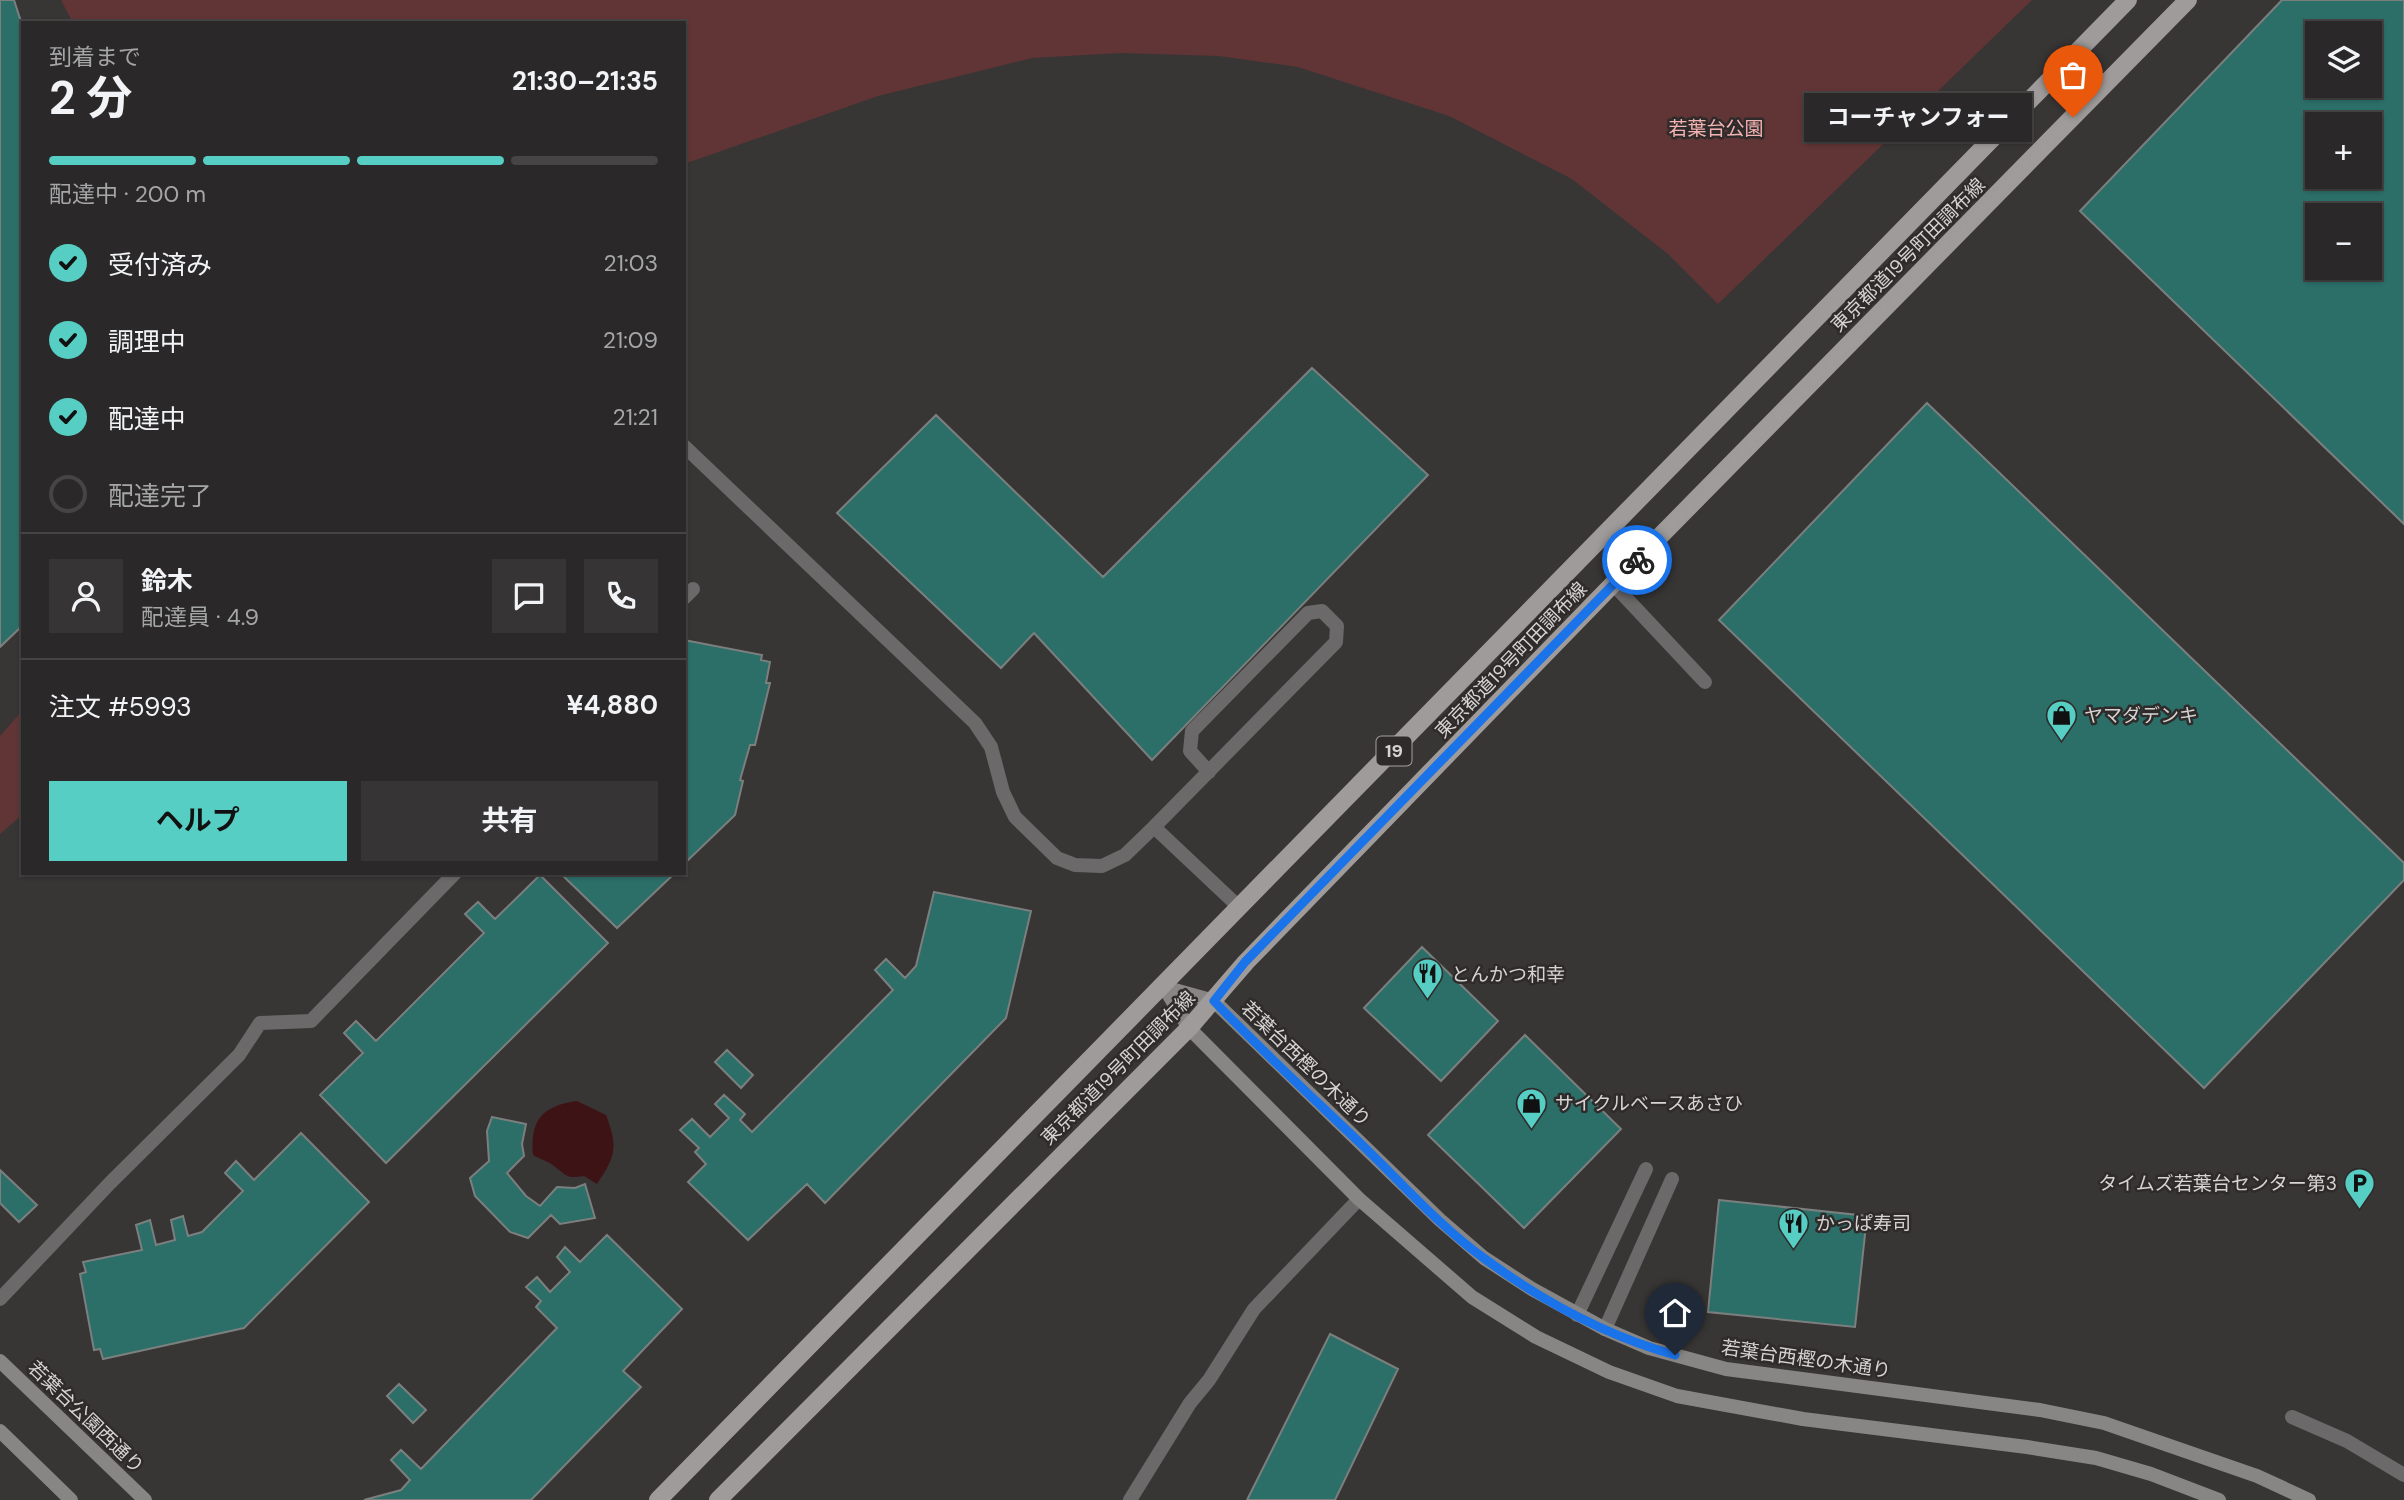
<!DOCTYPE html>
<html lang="ja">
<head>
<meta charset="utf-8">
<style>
  :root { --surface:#2a2828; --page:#363434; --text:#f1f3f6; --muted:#a5a6a8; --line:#464445; --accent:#56cec3 }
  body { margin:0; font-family:"DM Sans","Noto Sans JP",sans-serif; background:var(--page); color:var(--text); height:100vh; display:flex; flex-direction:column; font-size:26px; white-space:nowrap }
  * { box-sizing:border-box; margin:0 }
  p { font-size:23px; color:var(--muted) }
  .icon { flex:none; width:38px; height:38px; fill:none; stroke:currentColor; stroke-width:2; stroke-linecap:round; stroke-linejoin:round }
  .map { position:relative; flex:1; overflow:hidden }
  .panel { position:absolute; left:21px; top:21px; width:665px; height:854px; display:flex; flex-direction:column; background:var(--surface); border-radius:0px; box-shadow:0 2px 5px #0004,0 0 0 2px var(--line) }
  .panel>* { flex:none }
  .buttons { position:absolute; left:2305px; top:21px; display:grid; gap:14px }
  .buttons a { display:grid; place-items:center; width:77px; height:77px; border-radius:0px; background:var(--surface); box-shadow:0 2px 5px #0004,0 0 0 2px var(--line); font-size:35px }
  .pin { position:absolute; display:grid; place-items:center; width:60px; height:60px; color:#fff; margin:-72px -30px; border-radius:50% 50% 50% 0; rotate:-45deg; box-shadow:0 0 7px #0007 }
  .pin .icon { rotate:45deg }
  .courier { position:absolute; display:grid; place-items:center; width:70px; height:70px; margin:-35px; border:5px solid #1a73e8; border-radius:50%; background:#fff; color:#222; box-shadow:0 2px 9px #0007 }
  .bubble { position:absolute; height:49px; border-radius:0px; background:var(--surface); box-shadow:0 2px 5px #0004,0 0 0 2px var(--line); font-size:23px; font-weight:700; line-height:49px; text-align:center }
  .summary em { font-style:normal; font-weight:700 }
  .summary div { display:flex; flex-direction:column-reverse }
  .summary { display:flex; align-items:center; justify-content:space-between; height:119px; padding:0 28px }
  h1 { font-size:46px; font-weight:700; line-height:52px }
  .bar { display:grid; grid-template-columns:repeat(4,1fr); gap:10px 7px; align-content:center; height:84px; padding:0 28px }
  .bar i { height:9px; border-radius:5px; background:var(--line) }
  .bar .on { background:var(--accent) }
  .bar p { grid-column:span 4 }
  .line { display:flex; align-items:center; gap:18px; padding:0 28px; border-top:2px solid var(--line) }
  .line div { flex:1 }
  .round { display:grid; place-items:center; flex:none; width:74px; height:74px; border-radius:0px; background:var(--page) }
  ol { padding:0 28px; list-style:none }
  li { display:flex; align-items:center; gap:21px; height:77px }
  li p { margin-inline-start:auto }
  li .icon { padding:7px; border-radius:50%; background:var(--accent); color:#111; stroke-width:4 }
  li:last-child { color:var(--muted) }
  li i { width:38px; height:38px; border:4px solid var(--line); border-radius:50% }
  .cta { display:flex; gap:14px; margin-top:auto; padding:14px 28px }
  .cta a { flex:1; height:80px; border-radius:0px; background:var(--accent); color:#111; font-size:28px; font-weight:700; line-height:80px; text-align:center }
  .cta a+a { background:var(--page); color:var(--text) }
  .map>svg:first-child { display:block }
</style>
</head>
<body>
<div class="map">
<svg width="2404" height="1500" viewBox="0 0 2404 1500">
  <rect width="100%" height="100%" fill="#383535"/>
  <path fill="#613536" d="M61,0h1971l-314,304 -50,-50 -96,-75 -123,-63 -151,-49 -79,-11 -98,-3 -89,5 -154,38 -194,68v-141h-611z
    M23,710v104l-23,20v-98z"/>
  <path fill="#3e1316" d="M577,1101l29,14c12,32 10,41 -9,69l-13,-8c-17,3 -17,0 -30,-10 -6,-5 -14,-7 -21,-11 -3,-35 9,-49 44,-54z"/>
  <path fill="#2c6e68" stroke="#7b7f7e" stroke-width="2" fill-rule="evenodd" d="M0,0h14l9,28v597l-23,22z
    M2282,0h122v524l-324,-313zM2317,33h53v53h-53zM2317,124h53v53h-53zM2317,215h53v53h-53z
    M1312,368l116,107 -276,285 -118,-127 -33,35 -164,-155 99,-98 167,162z
    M1927,403l477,460v17l-200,208 -485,-468z
    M684,640l78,15 -1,5 9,2 -4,21h4l-15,62h-5l-10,35 3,1 -8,34 -51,49z
    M560,873h115l-58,55z
    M540,875l68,68 -222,220 -66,-68 43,-42 -19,-20 12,-12 20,20 108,-108 -19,-19 13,-12 17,17z
    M934,892l97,19 -25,107 -181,185 -18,-19 -59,56 -60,-58 18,-18 -11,-12 4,-4 -19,-18 12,-11 18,18 19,-19 -14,-14 9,-9 21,19 -5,6 12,12 141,-142 -18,-20 11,-11 19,19 11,-12z
    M1422,947l76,74 -57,60 -77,-73z
    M1525,1035l96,94 -97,99 -96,-93z
    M727,1050l26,25 -12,13 -26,-26z
    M492,1117l34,7 -4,20 2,12 -17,17 19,23 14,10 17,-19 18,1 10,-4 10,34 -35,6 -9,-9 -23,23 -18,-6 -35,-36 -5,-18 19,-17 -2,-30z
    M301,1133l68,69 -125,126 -141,31 -3,-10 -6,1 -14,-76 6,-2 -3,-10 59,-12 -6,-25 14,-5 6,25 19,-5 -4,-20 12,-4 5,20 14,-4 41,-41 -18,-18 11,-12 18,19z
    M0,1170l37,35 -18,17 -19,-19z
    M1719,1200l148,16 -12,111 -147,-15z
    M607,1235l75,74 -59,62 18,16 -110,113h-167l37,-10 9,-10 -19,-20 10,-10 20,19 136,-141 -21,-21 5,-6 -15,-14 11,-10 13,15 20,-20 -13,-15 8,-10 15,15z
    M1330,1334l68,35 -63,131h-88z
    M399,1384l27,26 -13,13 -26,-27z"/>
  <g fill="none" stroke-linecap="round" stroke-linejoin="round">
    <path stroke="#6b6969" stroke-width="14" d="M684,446l291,277 16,24 12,45 12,25 42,41 18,7 27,1 23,-11 29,-28 86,81
      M1613,584l92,98
      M684,598l9,-9
      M1154,827l182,-185 1,-16 -15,-15 -14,2 -116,118 -2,20 19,21
      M0,1299l110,-116 129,-128 21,-32 51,-2 144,-148
      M1577,1315l69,-146
      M1605,1329l67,-150
      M2292,1417l55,24 57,34
      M1130,1500l60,-97 19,-23 45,-71 105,-110"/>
    <path stroke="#888685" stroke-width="14" d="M1164,987l50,14 226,219 44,38 48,31 73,40 44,19 77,21 314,41 64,13 153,53 52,24
      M1164,987l25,41 170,171 113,98 64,40 73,35 68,24 126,23 224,28 69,11 55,16 68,26
      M0,1361l145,139
      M0,1431l71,69"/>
    <path stroke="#9f9b9b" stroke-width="18" d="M658,1500l1470,-1500
      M718,1500l471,-472 57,-66 367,-378 575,-584"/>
  </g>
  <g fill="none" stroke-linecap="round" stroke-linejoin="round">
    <path stroke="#9e9c9c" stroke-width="7" stroke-dasharray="0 12.6" d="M1637,560l436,-443"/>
    <path stroke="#1a73e8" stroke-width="9" d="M1637,560l-392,402 -31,39c47,49 97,95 146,142 40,38 79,83 125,116 56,41 122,77 190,96"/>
  </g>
  <defs>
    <symbol id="shop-pin" viewBox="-11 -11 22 30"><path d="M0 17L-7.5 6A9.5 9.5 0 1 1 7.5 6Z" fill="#56cec3" stroke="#2e2b2a"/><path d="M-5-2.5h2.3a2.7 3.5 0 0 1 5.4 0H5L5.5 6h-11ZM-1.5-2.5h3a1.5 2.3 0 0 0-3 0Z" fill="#111"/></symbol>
    <symbol id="restaurant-pin" viewBox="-11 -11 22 30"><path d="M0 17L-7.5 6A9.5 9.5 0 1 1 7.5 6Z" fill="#56cec3" stroke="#2e2b2a"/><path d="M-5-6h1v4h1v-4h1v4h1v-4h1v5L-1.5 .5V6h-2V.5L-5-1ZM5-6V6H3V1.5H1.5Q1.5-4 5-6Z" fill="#111"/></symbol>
    <symbol id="parking-pin" viewBox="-11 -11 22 30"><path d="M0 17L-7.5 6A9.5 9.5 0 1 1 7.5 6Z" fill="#56cec3" stroke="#2e2b2a"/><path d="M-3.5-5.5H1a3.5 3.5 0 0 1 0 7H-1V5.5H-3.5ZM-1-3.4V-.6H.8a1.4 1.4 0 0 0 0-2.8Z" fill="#111"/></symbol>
  </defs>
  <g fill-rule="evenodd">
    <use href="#shop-pin" x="2044" y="698" width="35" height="47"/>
    <use href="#restaurant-pin" x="1410" y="956" width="35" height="47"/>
    <use href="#shop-pin" x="1514" y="1086" width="35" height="47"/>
    <use href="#parking-pin" x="2342" y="1166" width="35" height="47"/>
    <use href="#restaurant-pin" x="1776" y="1206" width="35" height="47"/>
  </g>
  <g text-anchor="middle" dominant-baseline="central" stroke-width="5" stroke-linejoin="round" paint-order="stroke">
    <rect fill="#2e2b2a" stroke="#a3a1a0" stroke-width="2" x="1376.5" y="736.5" width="35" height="29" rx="5"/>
    <g font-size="18" font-weight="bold" fill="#d5d3d3">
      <text x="1394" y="751">19</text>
    </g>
    <g font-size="19" fill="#f5b2b2" stroke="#2e2b2a">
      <text x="1716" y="128">若葉台公園</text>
    </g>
    <g font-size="19" fill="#d5d3d3" stroke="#2e2b2a">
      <text transform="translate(1908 255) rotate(-45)">東京都道19号町田調布線</text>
      <text transform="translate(1511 660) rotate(-46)">東京都道19号町田調布線</text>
      <text transform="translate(1306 1064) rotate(44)">若葉台西樫の木通り</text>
      <text transform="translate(1118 1068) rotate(-45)">東京都道19号町田調布線</text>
      <text transform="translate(1806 1359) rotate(8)">若葉台西樫の木通り</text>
      <text transform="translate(86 1417) rotate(44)">若葉台公園西通り</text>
    </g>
    <g font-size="19" fill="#d5d3d3" stroke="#2e2b2a" text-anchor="start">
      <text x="2084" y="715">ヤマダデンキ</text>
      <text x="1451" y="974">とんかつ和幸</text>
      <text x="1555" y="1103">サイクルベースあさひ</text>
      <text x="2337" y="1183" text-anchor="end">タイムズ若葉台センター第3</text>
      <text x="1816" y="1223">かっぱ寿司</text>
    </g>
  </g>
</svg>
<div class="buttons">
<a><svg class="icon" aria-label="layers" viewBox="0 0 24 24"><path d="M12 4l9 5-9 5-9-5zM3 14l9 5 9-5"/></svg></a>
<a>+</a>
<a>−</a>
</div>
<div class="pin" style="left:2073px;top:117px;background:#ea580c"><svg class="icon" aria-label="bag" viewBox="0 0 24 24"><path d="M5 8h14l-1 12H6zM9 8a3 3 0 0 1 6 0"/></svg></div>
<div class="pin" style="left:1675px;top:1355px;background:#1f2937"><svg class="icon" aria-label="home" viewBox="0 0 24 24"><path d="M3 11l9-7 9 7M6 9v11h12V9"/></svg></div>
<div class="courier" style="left:1637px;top:560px"><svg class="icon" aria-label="bike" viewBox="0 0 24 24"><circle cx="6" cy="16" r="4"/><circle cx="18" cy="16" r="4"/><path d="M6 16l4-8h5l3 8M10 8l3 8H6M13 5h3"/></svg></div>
<div class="bubble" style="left:1804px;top:93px;width:228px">コーチャンフォー</div>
<section class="panel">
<div class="summary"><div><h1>2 分</h1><p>到着まで</p></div><em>21:30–21:35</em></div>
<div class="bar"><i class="on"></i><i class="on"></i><i class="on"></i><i></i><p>配達中 · 200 m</p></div>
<ol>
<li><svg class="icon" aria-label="check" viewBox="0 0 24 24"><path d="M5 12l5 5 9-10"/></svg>受付済み<p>21:03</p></li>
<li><svg class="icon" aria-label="check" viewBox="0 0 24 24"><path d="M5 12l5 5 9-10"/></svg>調理中<p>21:09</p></li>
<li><svg class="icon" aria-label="check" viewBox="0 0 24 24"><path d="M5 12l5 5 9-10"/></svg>配達中<p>21:21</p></li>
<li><i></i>配達完了</li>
</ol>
<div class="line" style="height:126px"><a class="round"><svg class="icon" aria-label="person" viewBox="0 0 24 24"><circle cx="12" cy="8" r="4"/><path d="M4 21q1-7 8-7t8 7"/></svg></a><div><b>鈴木</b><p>配達員 · 4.9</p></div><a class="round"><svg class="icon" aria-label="chat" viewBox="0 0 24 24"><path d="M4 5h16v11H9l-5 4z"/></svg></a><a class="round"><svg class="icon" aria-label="phone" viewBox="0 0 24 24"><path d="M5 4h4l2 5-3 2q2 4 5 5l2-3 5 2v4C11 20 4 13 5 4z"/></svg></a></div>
<div class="line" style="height:91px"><div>注文 #5993</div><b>¥4,880</b></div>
<div class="cta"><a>ヘルプ</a><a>共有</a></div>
</section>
</div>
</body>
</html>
